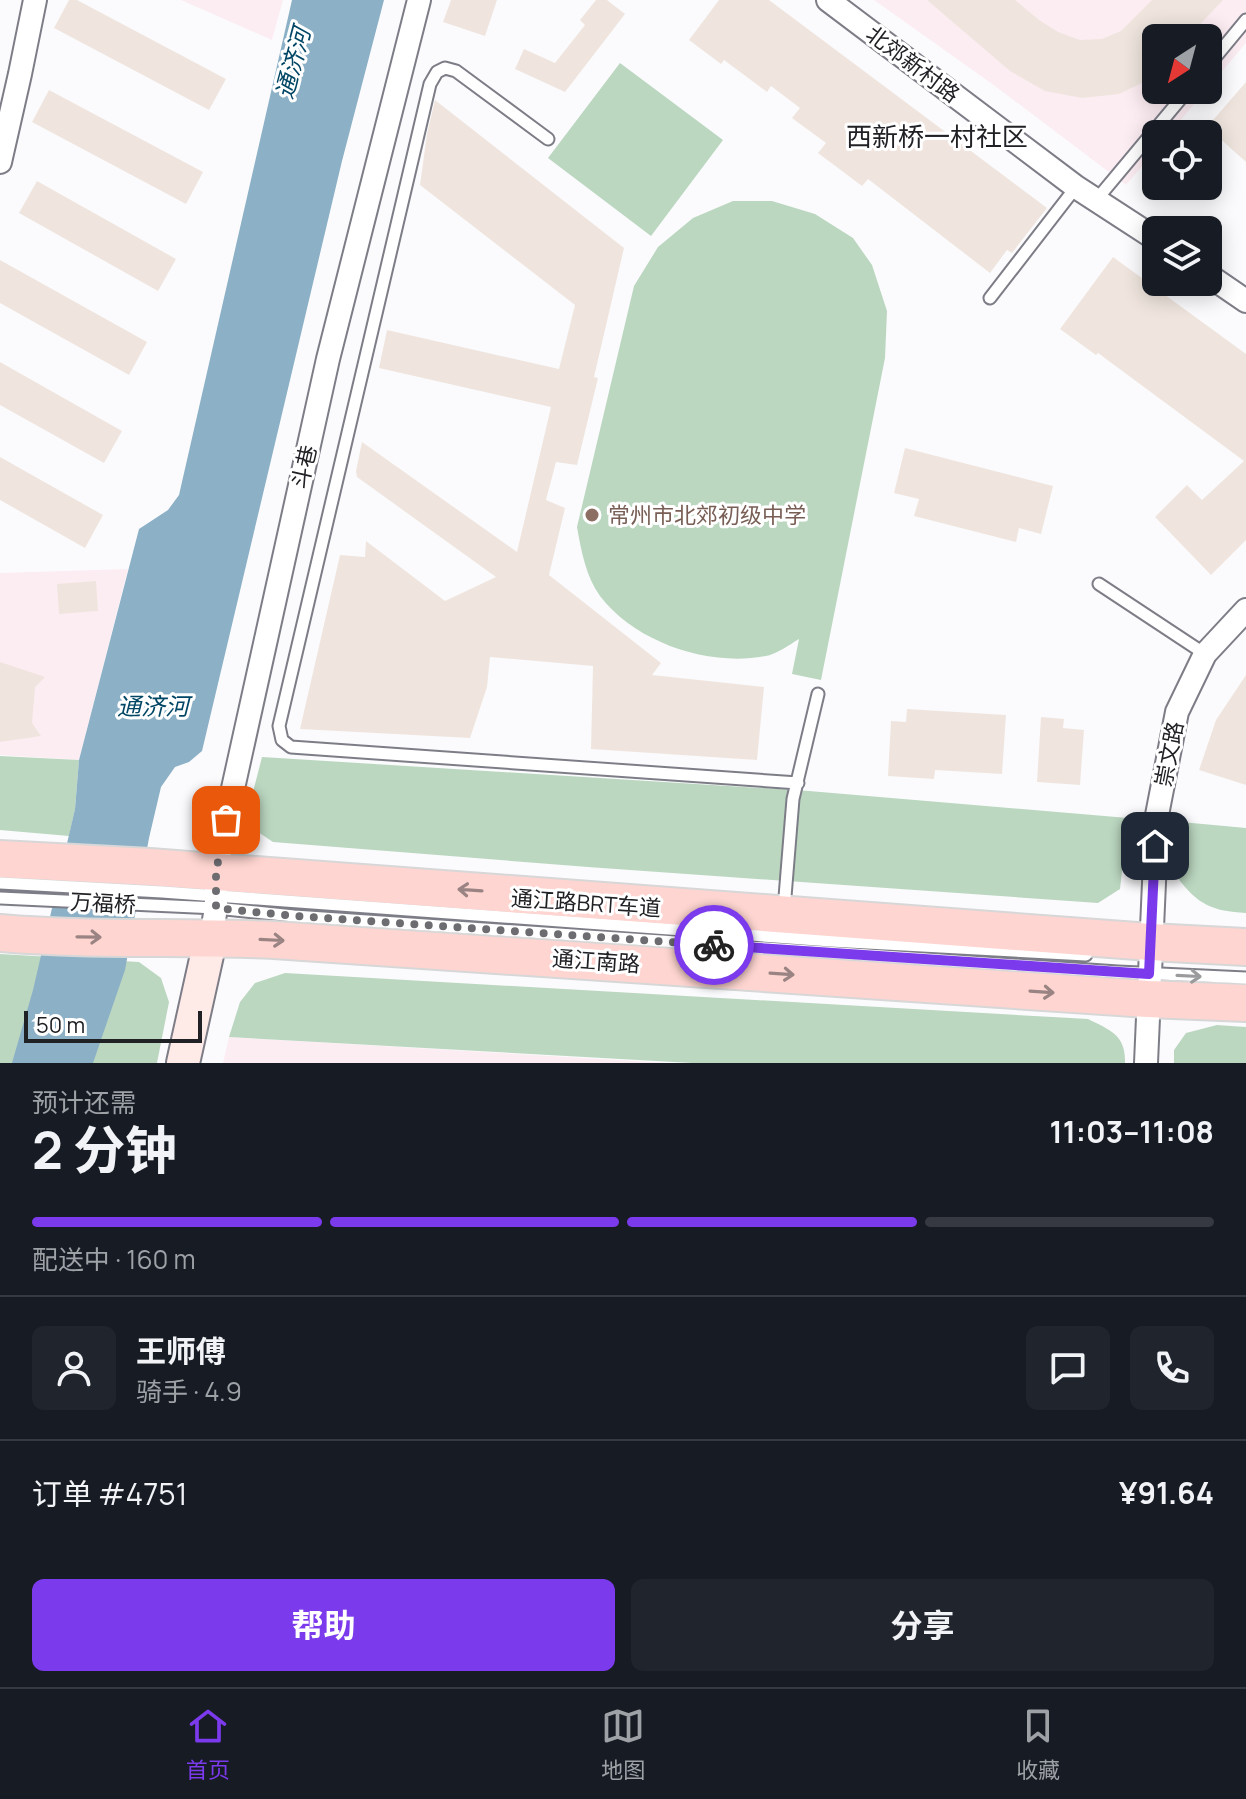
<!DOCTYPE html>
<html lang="zh">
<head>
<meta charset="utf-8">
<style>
  :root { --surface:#171b24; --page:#20242c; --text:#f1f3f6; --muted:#9ea1a6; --line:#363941; --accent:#7c3aed }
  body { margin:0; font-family:Manrope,"Noto Sans SC",sans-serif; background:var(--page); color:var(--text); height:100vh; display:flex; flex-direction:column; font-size:30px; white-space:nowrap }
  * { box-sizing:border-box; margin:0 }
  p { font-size:26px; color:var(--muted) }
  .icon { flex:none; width:44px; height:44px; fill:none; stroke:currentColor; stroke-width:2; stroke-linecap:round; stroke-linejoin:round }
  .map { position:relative; height:1063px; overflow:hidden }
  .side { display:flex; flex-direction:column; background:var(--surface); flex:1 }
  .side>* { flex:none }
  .needle { width:52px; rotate:216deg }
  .buttons { position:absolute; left:1142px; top:24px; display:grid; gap:16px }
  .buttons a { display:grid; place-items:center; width:80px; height:80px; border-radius:12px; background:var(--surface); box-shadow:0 4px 20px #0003; font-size:40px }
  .scale { position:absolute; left:24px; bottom:20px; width:178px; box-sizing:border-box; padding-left:8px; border:4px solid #202125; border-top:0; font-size:22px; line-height:28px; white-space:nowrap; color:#202125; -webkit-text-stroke:6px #fff; paint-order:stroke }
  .pin { position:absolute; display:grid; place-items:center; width:68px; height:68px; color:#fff; margin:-34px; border-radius:16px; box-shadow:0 4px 12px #0006 }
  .courier { position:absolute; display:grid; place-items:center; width:80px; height:80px; margin:-40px; border:6px solid #7c3aed; border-radius:50%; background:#fff; color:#222; box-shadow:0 2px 10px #0007 }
  .head em { font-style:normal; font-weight:700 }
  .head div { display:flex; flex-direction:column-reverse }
  .head { display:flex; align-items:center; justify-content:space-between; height:136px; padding:0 32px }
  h1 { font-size:52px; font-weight:700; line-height:60px }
  .bar { display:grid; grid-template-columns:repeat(4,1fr); gap:12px 8px; align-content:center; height:96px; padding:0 32px }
  .bar i { height:10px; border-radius:6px; background:var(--line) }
  .bar .selected { background:var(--accent) }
  .bar p { grid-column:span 4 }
  .line { display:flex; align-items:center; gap:20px; padding:0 32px; border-top:2px solid var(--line) }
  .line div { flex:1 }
  .round { display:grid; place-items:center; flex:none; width:84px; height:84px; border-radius:12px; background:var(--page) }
  .cta { display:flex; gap:16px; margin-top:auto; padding:16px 32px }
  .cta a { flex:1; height:92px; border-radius:12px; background:var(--accent); color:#fff; font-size:32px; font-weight:700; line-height:92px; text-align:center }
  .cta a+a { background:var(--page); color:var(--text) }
  .menu { display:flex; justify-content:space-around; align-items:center; height:112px; border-top:2px solid var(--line); background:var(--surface); font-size:22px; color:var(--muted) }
  .menu a { display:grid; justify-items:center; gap:4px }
  .menu .selected { color:var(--accent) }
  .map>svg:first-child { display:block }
</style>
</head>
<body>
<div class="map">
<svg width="1246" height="1063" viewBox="0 0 1246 1063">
  <rect width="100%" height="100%" fill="#fbfbfd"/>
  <path fill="#fcedf2" d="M181,0h102l-11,40z
    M874,0h372v43l-38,45v-50h-52v52h50l-37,44h-13v16l-30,35 -131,-99z
    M128,569l-49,191 -79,-5v-182z
    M229,1037h1l438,26h-445z"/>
  <path fill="#bbd7c0" d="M620,63l103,77 -72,96 -103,-78z
    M733,201h39l43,13 38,24 19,27 15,46 -2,47 -64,322 -29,-6 7,-35c-10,6 -22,15 -33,17 -57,11 -130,-13 -166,-60 -14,-19 -19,-46 -23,-69l57,-241 24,-39 35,-29z
    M0,756l79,4 -4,49 -6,27 -69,-6z
    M262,757l547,34 319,27 -8,71 -22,14 -510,-36 -315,-25 -18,-12 -8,-15z
    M1181,822l65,6v85c-34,-2 -48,-8 -69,-36z
    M0,954l139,8 22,16 8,24 -12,61h-157z
    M285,973l803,46c22,11 38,16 37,44h-433l-463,-26 11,-35 15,-19z
    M1217,1025l29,2v36h-72v-13l12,-17z"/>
  <path fill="#8cb0c6" d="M292,0h92l-42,161 -140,590 -13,11 -14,5 -14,20 -12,51 -24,132 -32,93h-81l21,-73 42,-181 4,-49 60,-231 29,-19 11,-15z"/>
  <path fill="#efe5de" d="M69,0h8l149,79 -17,31 -155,-82z
    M451,0h46l-12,36 -42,-14z
    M596,0h11l18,14 -60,78 -50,-23 9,-20 31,14 30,-38 -5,-5z
    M719,0h50l278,208 -35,45 -5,-3 -17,23 -122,-94 -6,7 -44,-33 8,-10 -34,-25 8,-10 -29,-22 -4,6 -43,-32 -3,4 -32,-24z
    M927,0h88l24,20 19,12 22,8 22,-1 19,-8 31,-31h71l-36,38h-31v38l-37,18 -37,4 -37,-7 -35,-20z
    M1246,82v80l-39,-35z
    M49,90l154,82 -17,32 -154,-82z
    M435,100l189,148 -30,129 4,1 -21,87 -21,-3 -10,38 19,8 -16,67 112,88 -9,12 112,12 -7,73 -166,-11 2,-83 -103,-9 -3,30 -17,51 -170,-9 40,-174 25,2 1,-16 79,60 51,-24 -139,-100 -1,-6 6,-29 155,110 34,-145 -172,-39 8,-38 172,39 16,-64 -155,-120 7,-51z
    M37,181l139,78 -18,32 -139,-78z
    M1113,257l133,97v186l-35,35 -56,-58 32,-32 15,15 42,-39 -146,-108 -2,2 -36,-26z
    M0,260l147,82 -18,33 -129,-72z
    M0,362l122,69 -18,32 -104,-58z
    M905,448l148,38 -12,48 -22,-6 -3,14 -102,-26 5,-17 -25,-6z
    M0,457l103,58 -18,33 -85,-48z
    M96,581l2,30 -39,3 -2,-30z
    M0,662l45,15 -10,10 -3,36 9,13 -41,6z
    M1246,675v110l-47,-15 17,-50z
    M907,709l99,6 -4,59 -67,-4 -1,9 -46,-3 3,-55 15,1z
    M1041,717l23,2 -1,9 21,2 -4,55 -43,-3z"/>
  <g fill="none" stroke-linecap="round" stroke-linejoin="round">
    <defs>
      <path id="lane" d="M1208,66l38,-46
        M548,139l-92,-68 -11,-3 -8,4 -7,12 -151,642 3,14 9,7 507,36
        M1097,199l91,-109
        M990,298l86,-111
        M1099,584l106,70
        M0,883l162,9 669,49 255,14
        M0,898l216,10 78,8 824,56 128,6
        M784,909l9,-110 25,-105"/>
      <path id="street" d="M828,0l248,187 80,52
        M0,162l20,-88 15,-74
        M1208,275l38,26
        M211,937l5,-29v-36l10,-52 102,-461 91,-359
        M1146,1063l11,-248 20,-103 28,-58 41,-44"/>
      <path id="secondary" d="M183,1063l28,-126"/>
      <path id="primary" d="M0,859l150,8 1000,75 96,5
        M0,933c91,8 183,3 274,7l874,59 98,4"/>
    </defs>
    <use href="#lane" stroke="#7d7d87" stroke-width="15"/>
    <use href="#street" stroke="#7d7d87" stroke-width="26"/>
    <use href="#secondary" stroke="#7d7d87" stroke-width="36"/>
    <use href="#primary" stroke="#d7d7d8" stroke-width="40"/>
    <use href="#lane" stroke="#fff" stroke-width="11"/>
    <use href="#street" stroke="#fff" stroke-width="22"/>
    <use href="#secondary" stroke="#feeae7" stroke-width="32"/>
    <use href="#primary" stroke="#fed5d0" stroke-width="36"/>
  </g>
  <defs><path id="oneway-shaft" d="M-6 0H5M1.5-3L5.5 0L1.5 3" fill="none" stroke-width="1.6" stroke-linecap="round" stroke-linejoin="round" transform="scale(2)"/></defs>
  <g stroke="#9a8483">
    <use href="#oneway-shaft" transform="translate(470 890) rotate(-176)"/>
    <use href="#oneway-shaft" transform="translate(89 937) rotate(1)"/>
    <use href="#oneway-shaft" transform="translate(272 940) rotate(3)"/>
    <use href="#oneway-shaft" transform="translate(782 974) rotate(4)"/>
    <use href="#oneway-shaft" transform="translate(1042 992) rotate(4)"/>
  </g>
  <use stroke="#9b9b9d" href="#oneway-shaft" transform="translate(1189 976) rotate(3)"/>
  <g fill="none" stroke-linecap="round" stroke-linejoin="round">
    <path stroke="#6d6d71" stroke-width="8" stroke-dasharray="0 14.4" d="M226,820l-10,52v36l78,8 420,29"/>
    <path stroke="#7c3aed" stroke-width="10" d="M714,945l435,29 6,-128"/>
  </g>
  <circle fill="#8d6e63" stroke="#fff" stroke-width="3" cx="592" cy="515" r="8"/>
  <g text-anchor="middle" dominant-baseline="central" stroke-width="6" stroke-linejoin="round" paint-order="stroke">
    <g font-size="22" fill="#202125" stroke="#fff">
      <text transform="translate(913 64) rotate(37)">北郊新村路</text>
      <text transform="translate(304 467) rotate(-77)">斗巷</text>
      <text transform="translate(1169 754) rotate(-79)">崇文路</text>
      <text transform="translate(103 903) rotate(3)">万福桥</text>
      <text transform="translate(586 903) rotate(4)">通江路BRT车道</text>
      <text transform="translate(596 961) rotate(4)">通江南路</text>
    </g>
    <g font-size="22" fill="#785e54" stroke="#fff" text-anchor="start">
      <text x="608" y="515">常州市北郊初级中学</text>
    </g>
    <g font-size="24" font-style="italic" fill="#004665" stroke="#fff">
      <text transform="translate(292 63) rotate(-75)">通济河</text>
      <text x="153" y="705">通济河</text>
    </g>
    <g font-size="26" fill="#202125" stroke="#fff">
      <text x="937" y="136">西新桥一村社区</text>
    </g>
  </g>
</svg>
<div class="buttons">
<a><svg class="needle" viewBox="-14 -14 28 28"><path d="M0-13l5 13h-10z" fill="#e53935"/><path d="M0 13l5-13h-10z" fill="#9ea1a6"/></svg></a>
<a><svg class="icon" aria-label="locate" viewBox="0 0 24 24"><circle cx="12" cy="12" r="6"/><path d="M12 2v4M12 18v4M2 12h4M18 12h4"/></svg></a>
<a><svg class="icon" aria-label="layers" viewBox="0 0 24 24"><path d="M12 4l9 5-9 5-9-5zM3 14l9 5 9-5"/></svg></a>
</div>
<div class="scale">50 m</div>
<div class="pin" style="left:226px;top:820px;background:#ea580c"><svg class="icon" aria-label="bag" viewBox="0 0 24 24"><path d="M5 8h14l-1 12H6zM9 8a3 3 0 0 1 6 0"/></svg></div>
<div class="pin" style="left:1155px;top:846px;background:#1f2937"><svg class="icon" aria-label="home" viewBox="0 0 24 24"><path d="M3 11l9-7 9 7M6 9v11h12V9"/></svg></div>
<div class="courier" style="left:714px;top:945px"><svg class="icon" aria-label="bike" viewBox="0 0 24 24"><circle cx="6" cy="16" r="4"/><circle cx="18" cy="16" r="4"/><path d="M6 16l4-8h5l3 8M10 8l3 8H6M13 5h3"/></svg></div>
</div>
<section class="side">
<div class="head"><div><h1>2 分钟</h1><p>预计还需</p></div><em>11:03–11:08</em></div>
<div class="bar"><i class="selected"></i><i class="selected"></i><i class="selected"></i><i></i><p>配送中 · 160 m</p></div>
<div class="line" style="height:144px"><a class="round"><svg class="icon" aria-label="person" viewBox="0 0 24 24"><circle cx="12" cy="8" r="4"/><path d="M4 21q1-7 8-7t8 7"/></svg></a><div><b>王师傅</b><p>骑手 · 4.9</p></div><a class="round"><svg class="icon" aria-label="chat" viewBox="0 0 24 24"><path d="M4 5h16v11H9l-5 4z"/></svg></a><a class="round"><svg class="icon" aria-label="phone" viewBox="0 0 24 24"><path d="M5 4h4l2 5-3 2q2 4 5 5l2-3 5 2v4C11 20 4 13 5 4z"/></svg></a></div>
<div class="line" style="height:104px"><div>订单 #4751</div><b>¥91.64</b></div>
<div class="cta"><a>帮助</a><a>分享</a></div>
</section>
<nav class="menu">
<a class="selected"><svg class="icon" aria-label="home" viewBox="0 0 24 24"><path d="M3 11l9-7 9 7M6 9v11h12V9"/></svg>首页</a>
<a><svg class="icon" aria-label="map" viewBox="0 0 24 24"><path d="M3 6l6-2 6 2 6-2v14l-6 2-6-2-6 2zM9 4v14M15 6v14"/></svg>地图</a>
<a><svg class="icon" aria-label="saved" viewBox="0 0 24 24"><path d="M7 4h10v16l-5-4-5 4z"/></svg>收藏</a>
</nav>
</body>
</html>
